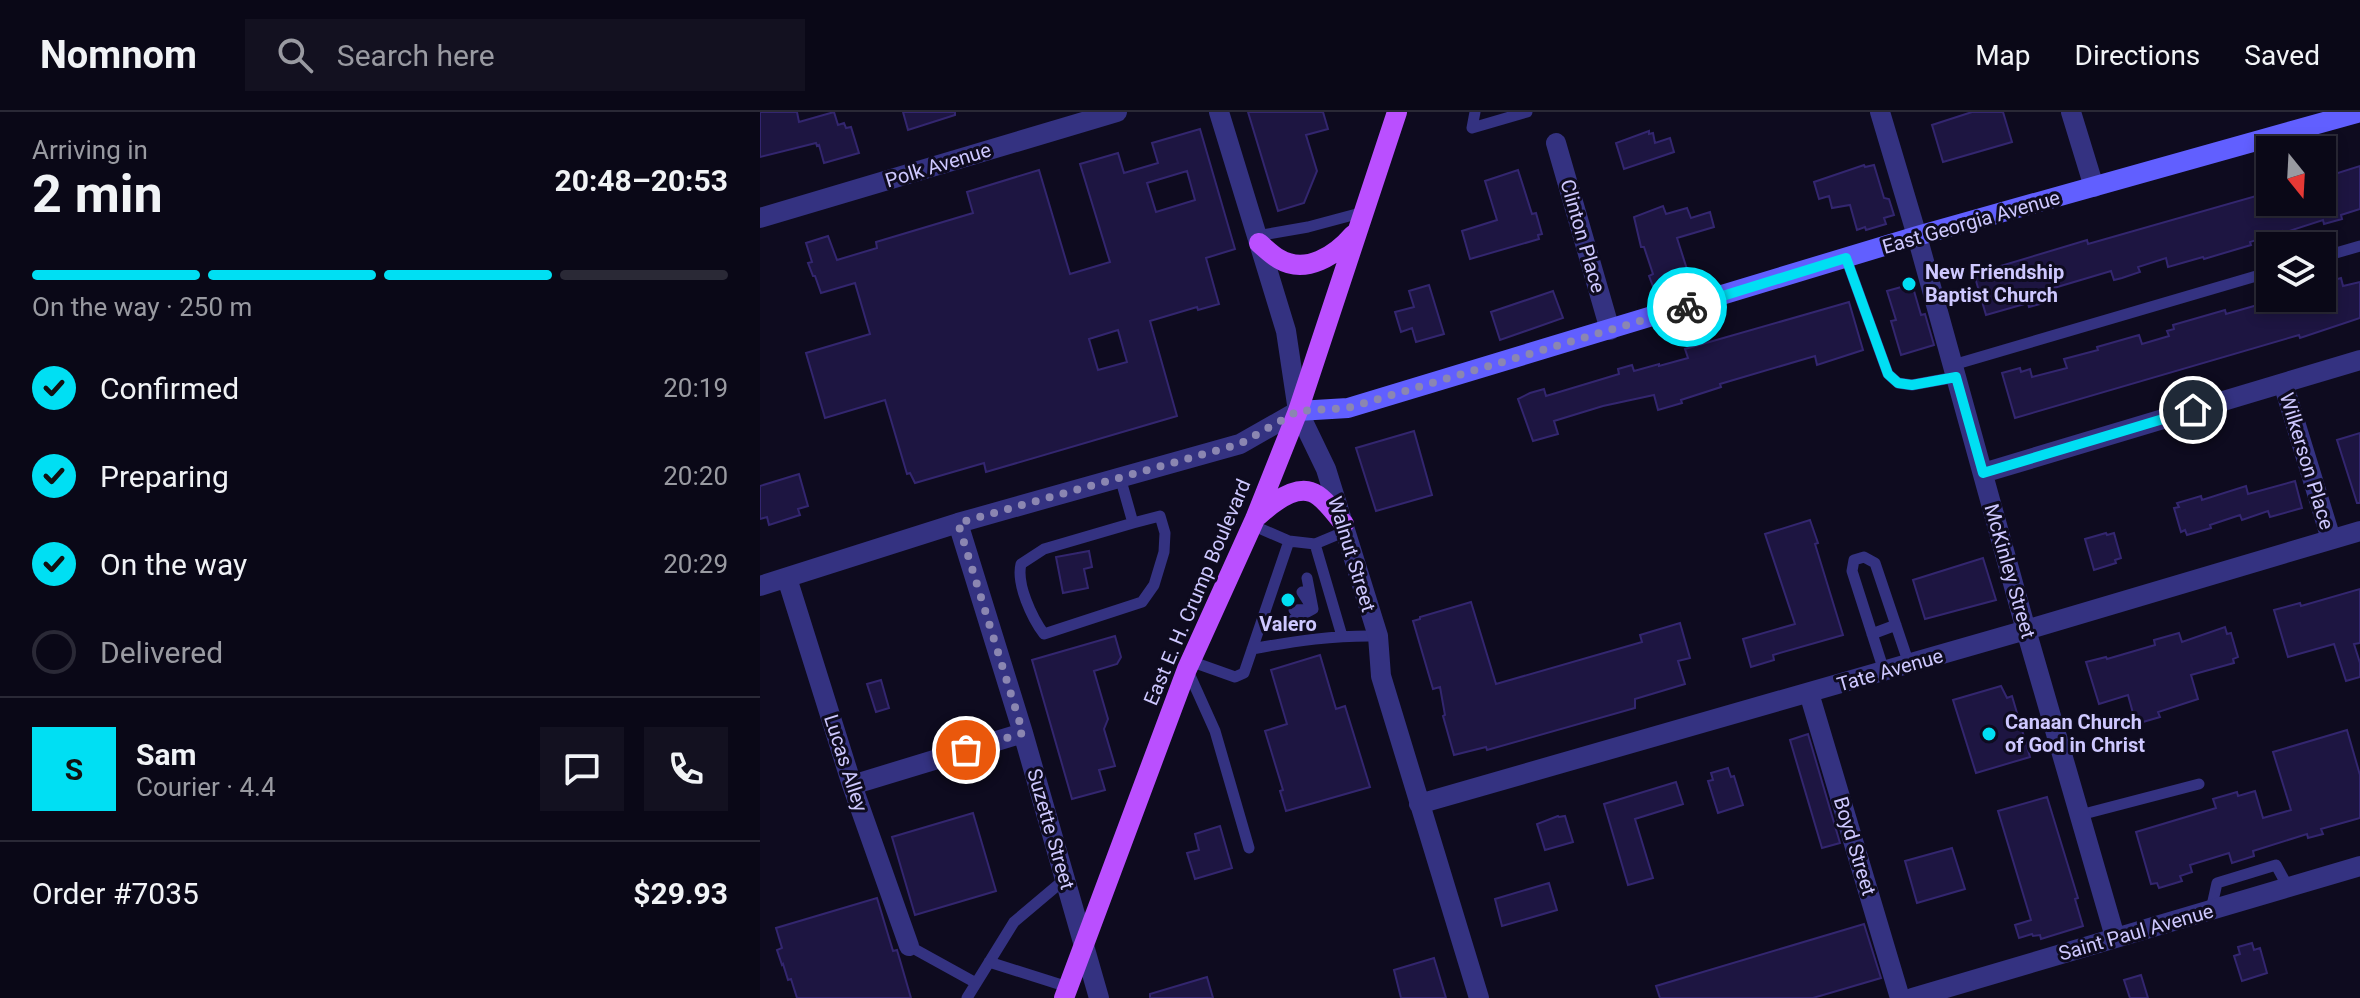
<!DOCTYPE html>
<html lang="en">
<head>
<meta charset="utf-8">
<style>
  :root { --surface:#0a0817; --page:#131120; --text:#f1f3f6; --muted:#999aa1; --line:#2a2936; --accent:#00dff3 }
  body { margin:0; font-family:Roboto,sans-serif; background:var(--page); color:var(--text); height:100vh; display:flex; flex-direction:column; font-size:30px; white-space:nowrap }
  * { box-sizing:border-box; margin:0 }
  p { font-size:26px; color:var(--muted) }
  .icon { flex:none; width:44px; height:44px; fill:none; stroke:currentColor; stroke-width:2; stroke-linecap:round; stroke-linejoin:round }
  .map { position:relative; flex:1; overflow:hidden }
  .sheet { display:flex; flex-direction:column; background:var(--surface); width:760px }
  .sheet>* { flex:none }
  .needle { width:52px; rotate:162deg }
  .fabs { position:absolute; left:1496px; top:24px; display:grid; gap:16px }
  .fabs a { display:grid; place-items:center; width:80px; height:80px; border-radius:0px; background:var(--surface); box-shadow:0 4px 12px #0003,0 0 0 2px var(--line); font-size:40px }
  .pin { position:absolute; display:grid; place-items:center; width:68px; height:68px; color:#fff; margin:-34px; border:4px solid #fff; border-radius:50%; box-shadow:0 2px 8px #0007 }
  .courier { position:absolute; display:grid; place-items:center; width:80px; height:80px; margin:-40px; border:6px solid #00dff3; border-radius:50%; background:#fff; color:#222; box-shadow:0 2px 10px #0007 }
  .overview em { font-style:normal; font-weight:700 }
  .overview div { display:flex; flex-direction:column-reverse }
  .overview { display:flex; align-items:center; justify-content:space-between; height:136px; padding:0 32px }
  h1 { font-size:52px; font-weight:700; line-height:60px }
  .bar { display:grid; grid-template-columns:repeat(4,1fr); gap:12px 8px; align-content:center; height:96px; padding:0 32px }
  .bar i { height:10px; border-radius:6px; background:var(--line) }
  .bar .current { background:var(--accent) }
  .bar p { grid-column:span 4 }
  .line { display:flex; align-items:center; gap:20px; padding:0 32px; border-top:2px solid var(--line) }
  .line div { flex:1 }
  .round { display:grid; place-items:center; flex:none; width:84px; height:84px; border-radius:0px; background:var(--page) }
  ol { padding:0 32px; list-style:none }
  li { display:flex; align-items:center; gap:24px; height:88px }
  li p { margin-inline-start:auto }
  li .icon { padding:8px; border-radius:50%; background:var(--accent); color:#111; stroke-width:4 }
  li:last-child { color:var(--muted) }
  li i { width:44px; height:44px; border:4px solid var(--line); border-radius:50% }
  header { display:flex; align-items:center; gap:48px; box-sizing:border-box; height:112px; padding:0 40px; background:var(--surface); border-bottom:2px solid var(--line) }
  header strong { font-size:38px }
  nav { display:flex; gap:44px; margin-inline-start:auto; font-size:28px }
  .search { width:560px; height:72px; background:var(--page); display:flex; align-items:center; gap:20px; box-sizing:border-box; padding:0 28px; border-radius:0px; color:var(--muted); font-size:30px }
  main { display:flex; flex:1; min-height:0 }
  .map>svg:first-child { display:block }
</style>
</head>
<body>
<header>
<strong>Nomnom</strong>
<div class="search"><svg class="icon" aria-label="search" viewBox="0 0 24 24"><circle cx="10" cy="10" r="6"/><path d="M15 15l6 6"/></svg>Search here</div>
<nav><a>Map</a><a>Directions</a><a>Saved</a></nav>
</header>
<main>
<section class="sheet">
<div class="overview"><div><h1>2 min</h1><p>Arriving in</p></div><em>20:48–20:53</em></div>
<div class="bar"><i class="current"></i><i class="current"></i><i class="current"></i><i></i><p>On the way · 250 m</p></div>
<ol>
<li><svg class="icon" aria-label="check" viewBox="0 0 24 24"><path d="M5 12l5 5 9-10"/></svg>Confirmed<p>20:19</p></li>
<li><svg class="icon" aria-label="check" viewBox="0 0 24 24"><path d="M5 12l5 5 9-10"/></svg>Preparing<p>20:20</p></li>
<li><svg class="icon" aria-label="check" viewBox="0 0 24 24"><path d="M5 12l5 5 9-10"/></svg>On the way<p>20:29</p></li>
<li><i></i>Delivered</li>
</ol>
<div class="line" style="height:144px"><b class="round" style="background:var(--accent);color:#111">S</b><div><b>Sam</b><p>Courier · 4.4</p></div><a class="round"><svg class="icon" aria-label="chat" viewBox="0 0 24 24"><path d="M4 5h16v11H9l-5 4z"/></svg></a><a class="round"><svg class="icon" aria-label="phone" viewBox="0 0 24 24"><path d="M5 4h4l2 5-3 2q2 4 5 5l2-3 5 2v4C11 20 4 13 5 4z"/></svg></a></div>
<div class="line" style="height:104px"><div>Order #7035</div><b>$29.93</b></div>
</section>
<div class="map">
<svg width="1600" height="886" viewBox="0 0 1600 886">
  <rect width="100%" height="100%" fill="#0e0b1f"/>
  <path fill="#1d1541" stroke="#33266f" stroke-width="2" fill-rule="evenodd" d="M0,0h37l2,10 35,-10 4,13 6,-2 2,5 5,-1 8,26 -35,10 -5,-18 -2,1 -1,-3 -56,14z
    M143,0h52v3l-47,15z
    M488,0h75l5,17 -22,6 11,36 -13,32 -26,8z
    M1212,0h31l9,30 -69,20 -11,-37z
    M440,17l35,120 -29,9 13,46 -21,6 -1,-3 -47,14 27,95 -191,56 -2,-9 -69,20 -5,-10 -3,1 -22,-74 -60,18 -19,-65 64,-19 -15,-51 -34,10 -6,-17h-2l-5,-13 4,-1 -6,-19 22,-7 9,24 40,-12 -1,-6 97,-29 -6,-21 72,-22 31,104 40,-12 -30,-98 38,-11 6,20 34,-10 -6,-20zM427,59l8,29 -39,12 -9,-29zM358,218l9,32 -29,8 -9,-31z
    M889,19v3l4,-1 2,10 15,-5 4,14 -50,17 -8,-26z
    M1104,53l1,2 9,-2 10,33 5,1 5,16 -10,3 2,6 -20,6 -1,-3 -8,3 -7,-25 -18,3 -3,-12 -10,3 -5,-17z
    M1600,54v43l-19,6 1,4 -18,5 -1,-4 -40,13 -1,-2 -32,11 1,3 -47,14 -1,-2 -35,10 -2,-9 -28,9 2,5 -18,6 -8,2 -3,-9 -57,17 4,11 -29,8 -1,-4 -42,12 -12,-41 113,-34 1,4 182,-52v10h52v-24z
    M758,58l14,44 4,-1 6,21 -4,1 1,4 -69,20 -8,-28 35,-11 -12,-39z
    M903,94l3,8 21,-6 4,10 19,-6 4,15 -37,11 15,47 -36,9 -7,-18 4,-2 -9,-27h-3l-7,-30z
    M1581,166l2,8 17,-4v36l-60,20 -1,-3 -284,83 -13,-45 18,-5 1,4 9,-3 2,8 35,-9 -3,-9 34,-9 -1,-3 42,-12 3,9 27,-8 -2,-5 7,-2 -1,-4 52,-15 1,4 56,-16h47l-5,-15z
    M1152,172l9,31 4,-1 9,31 -33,10 -10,-34 5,-1 -9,-29z
    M669,173l15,49 -28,8 -4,-14 -11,4 -6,-20 19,-5 -5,-16z
    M793,179l10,27 -63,22 -9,-28z
    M1089,190l14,48 -46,15 -2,-9 -95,28 1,3 -40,13 1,3 -24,7 -4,-15 -51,11 -49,15 4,13 -25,7 -15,-42 12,-6 14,-4 2,7 73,-22 -1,-5 14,-4 2,6 25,-7v2l29,-8 -3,-9z
    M654,319l18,64 -56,16 -20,-63z
    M1600,321v70h-3l-20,-63z
    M39,362l9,32 -10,3 2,6 -31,10 -2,-8 -7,2v-33z
    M1535,369l7,27 -32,9 -2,-6 -26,9 -2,-5 -30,10 1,3 -24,7 -2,-5 -4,2 -7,-24 5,-1 -2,-4 24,-7 1,4 44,-14 2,8z
    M1050,408l8,23 -3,1 28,91 -70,20 1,5 -23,7 -8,-28 52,-15 -30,-90z
    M1346,421l1,2 7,-2 7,25 -6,2 1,3 -22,7 -9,-31z
    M329,439l3,16 -8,2 4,19 -25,5 -7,-36z
    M1223,446l13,42 -71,19 -12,-39z
    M1600,477v54l-6,1 6,19v14l-14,4 -12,-37 -46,13 -14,-47 26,-7 1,3z
    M711,490l25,82 146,-42 -2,-7 40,-12 10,35 -12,3 7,23 -50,15v9l-148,42 -1,-3 -32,8 -11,-39 2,-1 -5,-28 -7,2 -20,-68 7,-2v-2z
    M1465,515l2,7 4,-1 7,24 -5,2 1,4 -43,12 7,24 -40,13 2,5 -24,7 -8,-29 -29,9 -13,-42 20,-5 1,2 48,-14 -1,-5 25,-7 3,9z
    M355,524l6,21 -4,7 -23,7 14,48 -4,10 11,37 -16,4 6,20 -33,9 -40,-139z
    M560,543l16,54 9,-3 25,81 -84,24 -6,-20 3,-1 -18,-59 22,-7 -16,-54z
    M121,568l8,28 -13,4 -9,-28z
    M1241,574l6,12 5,-2 18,61 -54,16 -23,-73z
    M1587,618l13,45v43l-39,11 2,5 -15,4 -1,-4 -54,17 1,5 -22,7 -3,-10 -39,12 2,7 -12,4 2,5 -23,7 -2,-5 -6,1 -15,-52 80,-24 -3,-9 24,-7 1,4 17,-5 8,27 28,-8 -18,-58z
    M1048,622l32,109 -18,5 -32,-108z
    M968,656l3,9 3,-1 9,29 -25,8 -10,-32 5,-1 -2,-7z
    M916,670l7,22 -48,15 18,59 -25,7 -24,-81z
    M1287,685l31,101 -3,1 8,27 -42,13 -1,-4 -7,1 -1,-2 -13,4 -4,-13 16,-5 -33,-109z
    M213,701l23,78 -81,24 -23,-78z
    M798,704l1,1 6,-1 8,26 -28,8 -8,-26z
    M460,714l12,42 -37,11 -8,-26 12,-3 -4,-16z
    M1192,736l13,41 -48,14 -12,-42z
    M789,771l8,27 -55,16 -7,-27z
    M117,786l16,53 4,-1 14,48h-114l-6,-19 -3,1 -5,-16 -1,1 -5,-15 5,-2 -6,-20z
    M1104,812l17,54 -68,20h-153l-4,-12z
    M1492,831l2,7 6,-2 7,25 -25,8 -8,-25 6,-2 -2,-7z
    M674,846l12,40h-45l-7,-28z
    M1381,863l7,23h-18l-6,-18z
    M447,865l6,21h-63v-4z"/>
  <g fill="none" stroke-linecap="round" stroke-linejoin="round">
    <path stroke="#343281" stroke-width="11" d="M715,0l-3,16 55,-16
      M497,124l51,-9 56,-15
      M1562,145l38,-11
      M1086,146l42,116 10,9 14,2 44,-8
      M1193,253l317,-93
      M360,365l13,46 27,-7 5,17 -1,19 -10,33 -12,17 -98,32c-12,-16 -28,-50 -23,-70l23,-15 89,-26
      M492,413l37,16 26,3 31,-13
      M555,432l27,92
      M542,480l11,17 -6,-31
      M527,511l26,-14 -19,1
      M1112,522l24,-9
      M492,537c43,-8 83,-14 126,-13
      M430,549l45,16 9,-4 45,-132
      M428,559l27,60 34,117
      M1124,559l-32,-100 2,-11 10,-3 11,6 34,101
      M1320,703l119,-31
      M1451,798l6,-27 59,-18 12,22
      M149,834l67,37
      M229,850l79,25
      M207,886l47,-76 51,-43"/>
    <path stroke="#343281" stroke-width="20" d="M459,0l67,219 12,80 28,58 52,167 3,40 98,322
      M1120,0l37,124 109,394 89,307
      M1311,0l23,75
      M796,31l54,187
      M0,106l357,-106
      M1523,271l48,156
      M1223,361l377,-113
      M198,411l65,210 76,265
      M27,466l65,207 57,161
      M0,474l198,-63 282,-79 58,-33
      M1049,581l91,305
      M92,673l171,-52
      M659,692l607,-174 334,-99
      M1152,886l448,-132"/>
    <path stroke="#615fff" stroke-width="20" d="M538,299l50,-3 569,-172 443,-124"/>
    <path stroke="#ba4fff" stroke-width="20" d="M499,131c6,5 13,12 20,16 27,16 57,-4 74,-24
      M498,404c12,-11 35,-30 53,-24 13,4 24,22 33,32
      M304,886l123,-329 68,-150 43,-108 99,-299"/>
  </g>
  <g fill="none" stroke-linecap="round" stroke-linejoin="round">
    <path stroke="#8b86b1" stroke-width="8" stroke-dasharray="0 14.4" d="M206,638l57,-17 -65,-210 282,-79 58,-33 50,-3 339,-101"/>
    <path stroke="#00dff3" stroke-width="10" d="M927,195l159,-49 42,116 10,9 14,2 44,-8 27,96 210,-63"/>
  </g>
  <g fill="#00dff3" stroke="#0e0b1f" stroke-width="3">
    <circle cx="1149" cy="172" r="8"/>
    <circle cx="528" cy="488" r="8"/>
    <circle cx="1229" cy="622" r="8"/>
  </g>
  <g text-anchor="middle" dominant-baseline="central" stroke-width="6" stroke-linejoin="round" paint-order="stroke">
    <g font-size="20" fill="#cec8ff" stroke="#0e0b1f">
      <text transform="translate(178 53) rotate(-17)">Polk Avenue</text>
      <text transform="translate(1211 110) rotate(-16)">East Georgia Avenue</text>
      <text transform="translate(823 124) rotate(74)">Clinton Place</text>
      <text transform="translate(1547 349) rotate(73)">Wilkerson Place</text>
      <text transform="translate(592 442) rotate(73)">Walnut Street</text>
      <text transform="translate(1250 459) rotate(74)">McKinley Street</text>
      <text transform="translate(437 480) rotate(-67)">East E. H. Crump Boulevard</text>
      <text transform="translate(1130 558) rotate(-16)">Tate Avenue</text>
      <text transform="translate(86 651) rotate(72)">Lucas Alley</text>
      <text transform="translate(291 717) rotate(74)">Suzette Street</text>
      <text transform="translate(1095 734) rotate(73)">Boyd Street</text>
      <text transform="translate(1376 820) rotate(-16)">Saint Paul Avenue</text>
    </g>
    <g font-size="20" font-weight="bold" fill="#cec8ff" stroke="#0e0b1f" text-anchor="start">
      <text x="1165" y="160">New Friendship<tspan x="1165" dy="23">Baptist Church</tspan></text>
      <text x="528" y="512" text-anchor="middle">Valero</text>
      <text x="1245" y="610">Canaan Church<tspan x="1245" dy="23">of God in Christ</tspan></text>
    </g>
  </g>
</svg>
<div class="fabs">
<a><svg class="needle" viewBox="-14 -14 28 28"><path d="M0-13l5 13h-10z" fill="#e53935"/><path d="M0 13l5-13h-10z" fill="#999aa1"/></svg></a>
<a><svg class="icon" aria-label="layers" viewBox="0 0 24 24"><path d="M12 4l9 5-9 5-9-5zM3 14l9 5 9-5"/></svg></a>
</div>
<div class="pin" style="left:206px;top:638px;background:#ea580c"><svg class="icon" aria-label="bag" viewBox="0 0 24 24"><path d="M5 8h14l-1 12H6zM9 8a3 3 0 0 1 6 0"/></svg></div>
<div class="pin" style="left:1433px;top:298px;background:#1f2937"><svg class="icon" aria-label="home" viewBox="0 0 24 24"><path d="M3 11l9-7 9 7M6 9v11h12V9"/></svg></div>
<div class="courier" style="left:927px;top:195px"><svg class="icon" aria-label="bike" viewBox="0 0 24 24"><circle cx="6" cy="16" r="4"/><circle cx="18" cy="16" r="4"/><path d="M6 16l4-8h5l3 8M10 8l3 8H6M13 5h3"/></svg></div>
</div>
</main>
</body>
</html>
